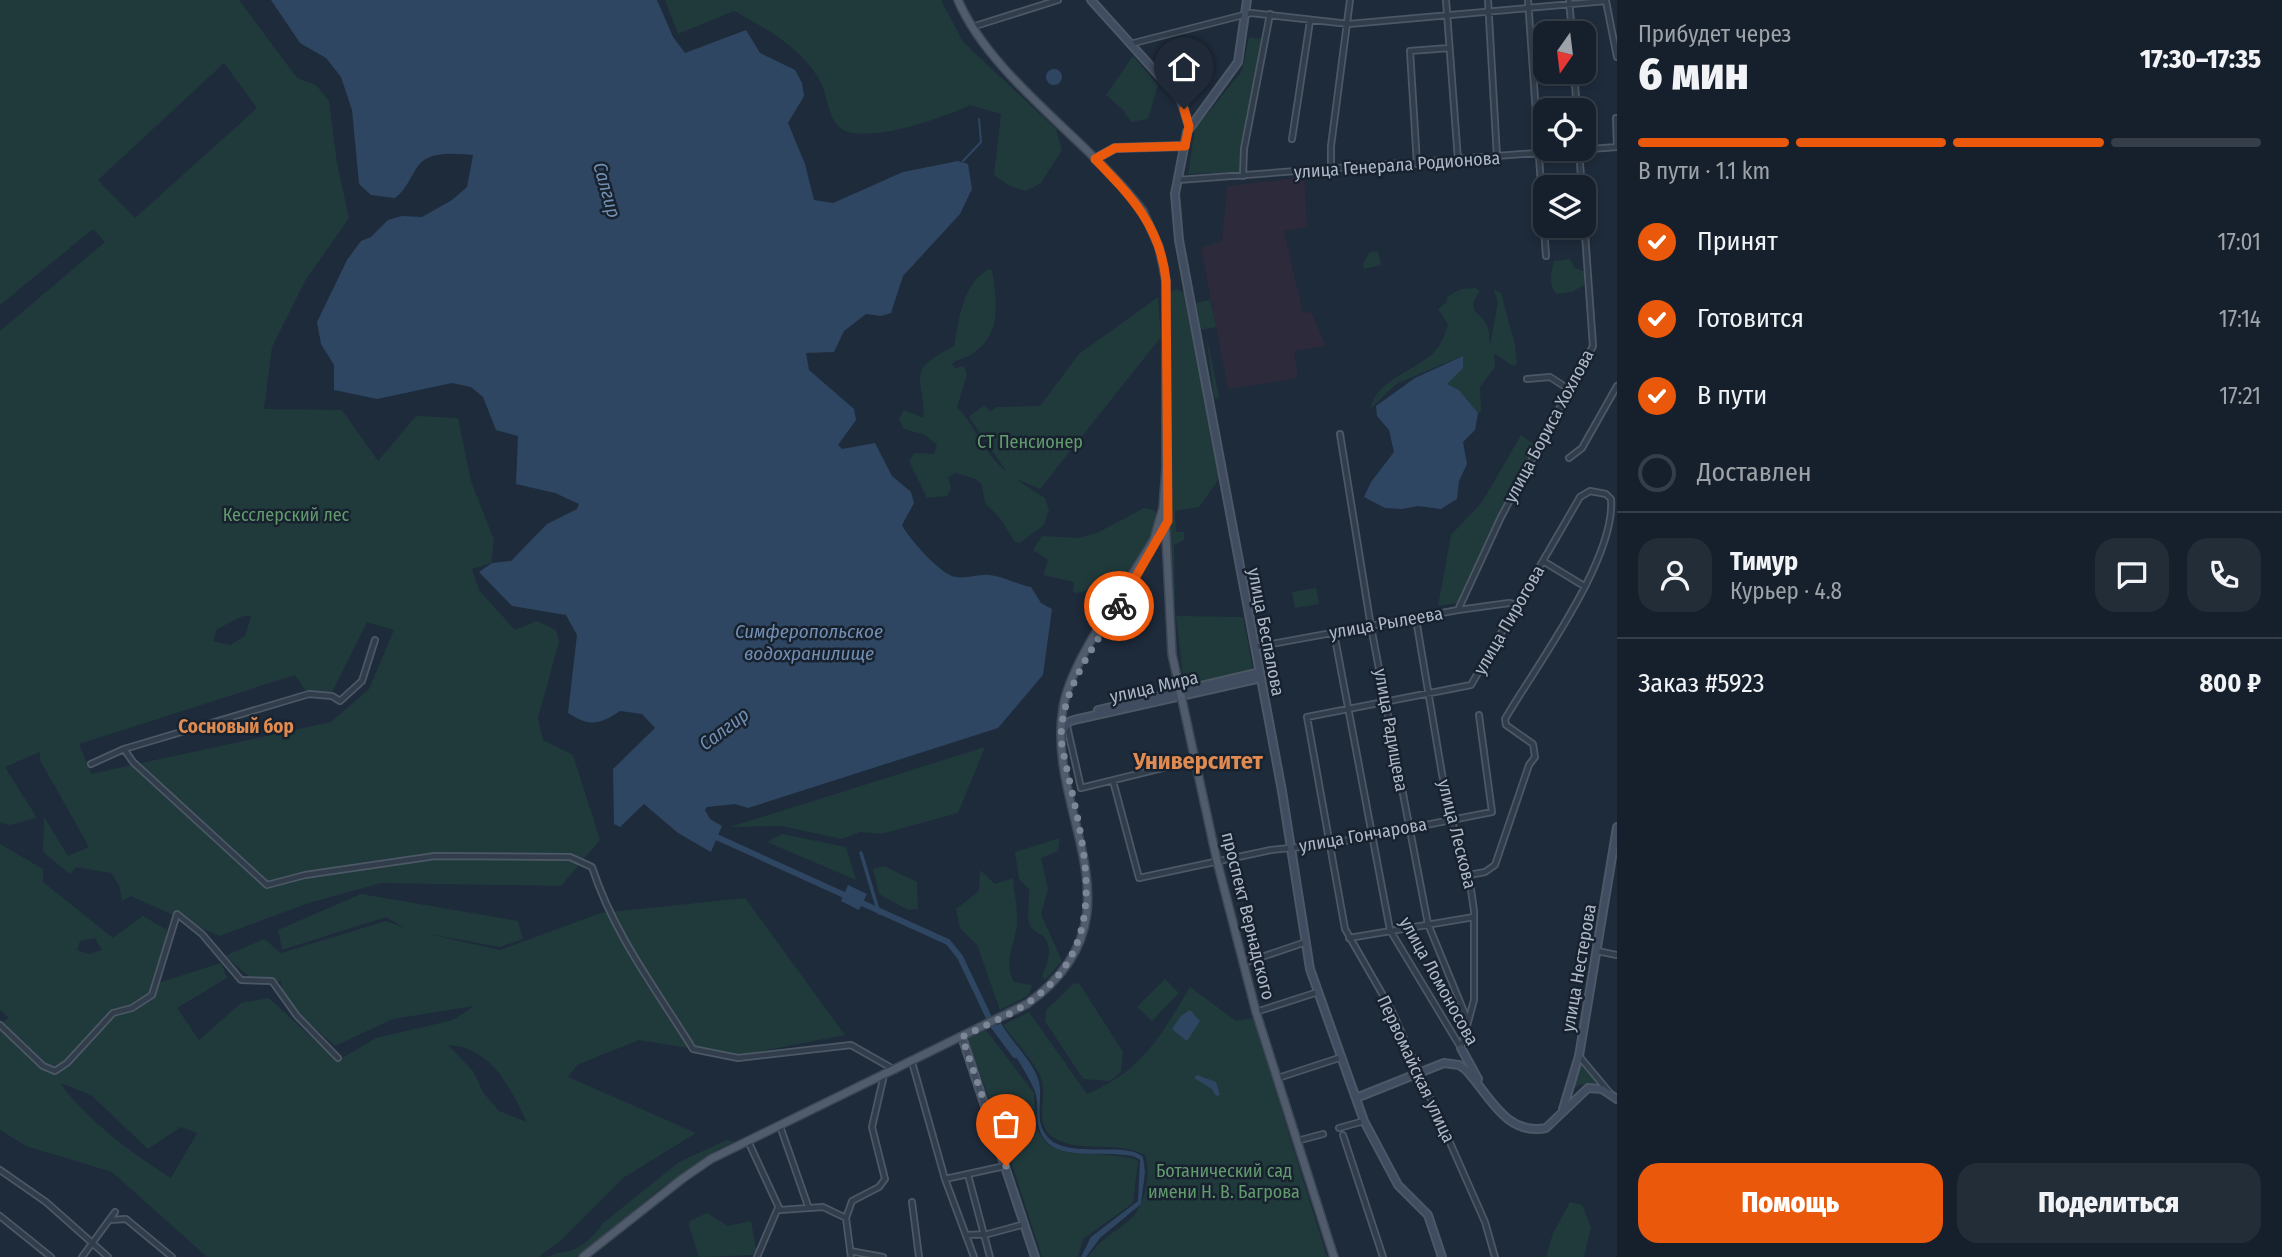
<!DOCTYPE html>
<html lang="ru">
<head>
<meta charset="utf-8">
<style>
  :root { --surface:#16202c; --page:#232d38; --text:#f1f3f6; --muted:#9ea3a9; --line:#353e48; --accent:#ea580c }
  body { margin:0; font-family:"Fira Sans Condensed",sans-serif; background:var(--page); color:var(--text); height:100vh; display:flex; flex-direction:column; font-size:26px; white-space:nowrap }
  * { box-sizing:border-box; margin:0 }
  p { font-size:23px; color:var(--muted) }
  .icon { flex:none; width:38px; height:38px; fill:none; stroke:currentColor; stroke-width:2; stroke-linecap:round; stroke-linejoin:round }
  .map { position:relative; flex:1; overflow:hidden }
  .side { display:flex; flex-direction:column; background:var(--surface); width:665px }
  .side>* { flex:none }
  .needle { width:46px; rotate:194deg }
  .buttons { position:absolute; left:1533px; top:21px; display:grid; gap:14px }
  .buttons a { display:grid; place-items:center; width:63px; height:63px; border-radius:14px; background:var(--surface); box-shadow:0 4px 10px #0003,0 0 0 2px var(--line); font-size:35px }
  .pin { position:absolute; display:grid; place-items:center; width:60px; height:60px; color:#fff; margin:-72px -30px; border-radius:50% 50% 50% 0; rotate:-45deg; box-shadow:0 0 7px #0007 }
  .pin .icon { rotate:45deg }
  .courier { position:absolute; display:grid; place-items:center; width:70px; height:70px; margin:-35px; border:5px solid #ea580c; border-radius:50%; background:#fff; color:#222; box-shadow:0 2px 9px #0007 }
  .head em { font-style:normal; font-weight:800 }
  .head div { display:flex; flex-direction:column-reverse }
  .head { display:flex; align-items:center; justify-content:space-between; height:119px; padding:0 21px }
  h1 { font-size:46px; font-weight:800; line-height:52px }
  .bar { display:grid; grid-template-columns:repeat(4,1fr); gap:10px 7px; align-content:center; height:84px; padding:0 21px }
  .bar i { height:9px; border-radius:5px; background:var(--line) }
  .bar .current { background:var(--accent) }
  .bar p { grid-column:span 4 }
  .line { display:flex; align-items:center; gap:18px; padding:0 21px; border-top:2px solid var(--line) }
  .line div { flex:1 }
  .round { display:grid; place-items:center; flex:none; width:74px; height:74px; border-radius:21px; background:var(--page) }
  ol { padding:0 21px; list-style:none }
  li { display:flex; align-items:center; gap:21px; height:77px }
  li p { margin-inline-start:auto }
  li .icon { padding:7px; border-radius:50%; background:var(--accent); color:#fff; stroke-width:4 }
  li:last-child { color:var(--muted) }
  li i { width:38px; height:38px; border:4px solid var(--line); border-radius:50% }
  .button { display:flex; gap:14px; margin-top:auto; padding:14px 21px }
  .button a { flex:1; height:80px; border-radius:21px; background:var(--accent); color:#fff; font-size:28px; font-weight:800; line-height:80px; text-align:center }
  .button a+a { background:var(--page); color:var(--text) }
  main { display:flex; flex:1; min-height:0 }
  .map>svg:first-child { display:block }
</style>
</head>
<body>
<main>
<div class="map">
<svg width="1617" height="1257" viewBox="0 0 1617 1257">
  <rect width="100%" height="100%" fill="#1e2b3b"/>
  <path fill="#2d2b3b" d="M1304,177l3,50 -23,4 19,82 8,-1 15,34 -32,5 4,27 -70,11 -27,-141 21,-7 5,-55z"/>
  <path fill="#203a3c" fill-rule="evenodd" d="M0,0h239l58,78 19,7 13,16 8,62 12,55 -44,63 -33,66 -8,62 78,1 36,51 38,-45 42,2 13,63 23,59 -3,23 -19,6 7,21 36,40 22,-9 19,9 3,12 -21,76 5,22 30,15 27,85 -39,46 -180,-3 -72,20 -90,33 -88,-40 -9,5 -3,-16 -8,-12 -35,-6 -6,7 -27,-22 1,-35 24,39 21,-9 -49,-87v-8l-35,15 32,51 -27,7 -10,-3v-491l105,-89 -12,-13 -93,76zM224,63l33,45 -122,110 -37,-38zM243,616h8l-6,20 -15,9 -17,-4 4,-12zM367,622l27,8 -25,59 -38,33 -240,52 -12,-30 216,-69 12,18 24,1z
    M665,0h276l22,42 93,87 6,21 -21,33 -15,8 -16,-5 -16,-11 7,-61 -31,-9c-25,12 -103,40 -128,24 -15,-10 -14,-34 -22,-48 -18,-33 -55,-53 -86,-70l-56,23z
    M1249,37l12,2 -21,133 -52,2 7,-45 47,-58z
    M1133,56l25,29 -10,34 -17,3 -8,-12 -17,-15z
    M1378,251l3,14 -17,4 -1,-6 7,-11z
    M1570,259l4,9 10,3v14l-12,7 -16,2c-8,-10 -5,-22 -2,-33z
    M989,269l3,2c5,29 10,64 -20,83 -7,5 -14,4 -20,10l3,4 9,-2 3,9 -10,32c20,21 27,47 50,65l-38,-55 15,-12 6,6 7,-4 43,-1 39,-52 79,-57 3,40 -121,152 -26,-11 31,20 4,12 -5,15 -24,18 -5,-1 -16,-25 -14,-14 -3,-18 -6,-6 -20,-6 -8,4 3,11 -4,8 -20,2 -18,-37 6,-8 19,1 3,-9 -12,-10 -21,-6 -5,-10 5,-9 20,8c-1,-45 -19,-46 30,-72 5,-26 8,-62 35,-77z
    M1475,288l5,3c-16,22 0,19 7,35 3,5 2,13 3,19l8,-43 -5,-13 8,4 14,52 2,19 -4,2 -19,-13 1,14 -15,20 1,25 -3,1 -19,-23 -13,-6 16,-28 -66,28 -25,24c4,-27 43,-37 61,-54 8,-7 13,-19 16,-29l-10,-16 8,-6 1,-6 14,-8z
    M1176,289l10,4 33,186 -20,28 -24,4 1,21h8v8l-10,5 1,59h-4l-2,-289 2,-23z
    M1210,300l6,27 -15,3 -5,-27z
    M1206,334l13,62 -2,3 -3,-2z
    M1521,435l14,10 -77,158 -20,3 13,-71 31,-33z
    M1144,508l10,2 3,5c-7,25 -20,45 -33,67l-47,11 -4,-1 1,-10 -31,-7 5,-15 -15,-10 9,-14 35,2 20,-5z
    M1316,588l3,16 -24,4 -3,-16z
    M1176,616l67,1 10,53 -69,16z
    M985,747l-27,66 -77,21 -21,-2 -18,7 -60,-13 -52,1z
    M782,834l64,13 10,33 -89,-38z
    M1060,838l-2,13 -17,7 7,31 -7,25 21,47 -17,19 -3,-4c5,-13 11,-25 3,-38 -3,-4 -11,-6 -14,-11 -6,-10 -1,-26 -2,-38l-10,-10 -4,-27z
    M0,844l43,25v13l70,56 30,-22 24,14 -9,53 63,-20 6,15 -50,30 22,32 42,-37 28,-5 68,63 39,-23 77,-18 21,-14 -81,13 -58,27 -53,-47 -1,-18 -24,2 -32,-27 39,-17 17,14 105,-32 19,7 -19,-11 -104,33 -4,-20 83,-36 157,27 5,18 -23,8 -77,-14 77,17 101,-37 144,-15 100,137 -109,21 -97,-16 -62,25 -9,12 128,56 -73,45 -65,65 -20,14h-331l-95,-85 -86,-26 -26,-16v-106l9,-6 -9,-8zM95,938l7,12 -13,4 -12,-4 3,-9zM448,1045c43,2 61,41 79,77l-28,-11 -16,-19 -10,-21zM60,1083l31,12 57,54 33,-22 16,6 -26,45c-40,-25 -83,-57 -111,-95z
    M884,866l33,16 1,27 -10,1 -29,-16 -6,-25z
    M980,870l15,14 18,-6c1,15 5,30 4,45 -1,22 -15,37 -3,59l18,3 -3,10 -29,15 -23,-65 -17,-17 -4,-19 23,-18z
    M1165,979l14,14 -27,28 -15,-14z
    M1079,983l44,69 -2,20 -11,9 -27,-2 -38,-58 1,-11 27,-26z
    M1190,987l46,34 17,-3 74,239h-239c22,-32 51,-28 58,-70 2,-12 3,-20 -1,-32 -27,-14 -58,-3 -85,-14 -31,-13 -11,-41 -19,-63 -5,-15 -28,-39 -38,-53l26,-13 58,82c56,-24 73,-57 103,-107z
    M986,1030l48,63 1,34 13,18c22,11 82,8 90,16l-5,42 -50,36 -5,18h-36l-46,-142 -28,-70v-7z
    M1581,1064l16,19 -18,2 -6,5z
    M727,1140l7,2 -16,7 -58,40 -83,68h-28c7,-5 9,-4 17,-5 14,-3 29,-16 36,-28l77,-62z
    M1570,1202l12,3 9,22 -7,30h-38l7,-24z
    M707,1213l21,13 23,-5 5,29 -3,5 -54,2 -10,-31 1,-5z"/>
  <path fill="#2e4662" d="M271,0h386l16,37 12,16 61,-23 14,23 35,17 7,13 2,13 -16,27 17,41 9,36 19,3 70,-31 55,-11 10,3 4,25 -12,25 -57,62 -12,37 -10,3 -15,-2 -22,17 -10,21 -28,1 3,17 45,39 2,11 -18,25 4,4 33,-6 17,33 19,16 3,11 -12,22c7,14 40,51 54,52 11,2 23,-3 33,-2 14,1 28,10 42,12l10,16 11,6 -9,66 -45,53 -250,80 -13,-4 -28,3 -2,3 5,9 12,7 -11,26 -33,-19 -34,-29 -24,23 -6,-3 -1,-55 42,-41 -13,-14 -22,-3c-21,14 -30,16 -52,2l9,-78 -11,-20 -54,-9 -33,-34 13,-9 19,-2 36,-37 30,-15 2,-5 -24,-11 -39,-9 2,-48 -22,-6 -13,-33 -12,-10 -19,-4 -75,16 -43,-9v-25l-13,-21 -4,-22 30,-62 14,-19 10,-4 17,-17 14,-4 20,1 30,-17 15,-13 6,-32c-17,-1 -43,-5 -55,11 -8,11 -11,23 -23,32l-24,-3 -12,-11 -7,-74 -11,-33 -15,-19 -26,-15z
    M1046 77a8 8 0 1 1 16 0a8 8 0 1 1-16 0Z
    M1463,356v12l-16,16 12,6 19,23 -3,17 -12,12 4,22 -8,17 -2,18 -16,10 -23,-3 -16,3 -17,-1 -21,-11 7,-15 23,-30 -5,-22 -12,-14 -1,-10 39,-28z
    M848,885l19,9 -8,16 -18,-9z
    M1190,1010l10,11 -13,20 -15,-12 9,-13z
    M1001,1023c10,19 33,39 38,59 4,18 -5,37 7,53 18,26 80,5 97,22l2,15 -4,32 -41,34 -14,19h-5l10,-20 47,-36 2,-41c-13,-13 -77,3 -94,-19 -13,-16 -6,-28 -10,-46 -2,-12 -34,-63 -45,-67z
    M1197,1075l19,7 4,13 -4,1 -4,-7 -18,-11z"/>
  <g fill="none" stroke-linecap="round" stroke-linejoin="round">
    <path stroke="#2e4662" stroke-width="2" d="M963,161l18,-19 -2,-23"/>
    <path stroke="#2e4662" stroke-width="3.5" d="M861,853l18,60"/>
    <path stroke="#2e4662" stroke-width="6" d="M712,835l236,107 12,15 32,67 23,31"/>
    <defs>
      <path id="street" d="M1446,0l12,160
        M1488,0l9,157
        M1528,0l18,256
        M1569,0l3,33
        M972,27l86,-27
        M1130,44l121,-31 98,11 257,-23 11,56
        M1574,72l3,38
        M1616,118l1,29
        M1292,139l18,-118
        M1417,164l-7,-113 39,-3
        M1331,169v-23l19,-146
        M1243,176l1,-27 26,-135
        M1178,180l439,-33
        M1527,379l23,-2 20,13
        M1340,434l31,193 57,297 39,95
        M1569,458l13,-10 35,-62
        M1543,561l41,25
        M1458,610l43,-93 92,-171 -14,-197
        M1416,619l26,155 17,77 10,24 5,36v89l-13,48
        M1334,633l56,297 71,118
        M1255,647l203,-37 51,-7 9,2
        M1067,726l14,62 114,-28
        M124,749l9,13 134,123 38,-10 130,-19 135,1 22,10c22,68 64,122 101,182l45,9 113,-13 44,25
        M91,764l33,-15 185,-55 23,2 8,5 22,-20 13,-41
        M1113,781l26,97 132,-28 58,-6 163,-32 -13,-97
        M1469,875l16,-3 10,-7 34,-100 6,-8 -2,-13 -27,-19 -1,-6c31,-53 111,-160 106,-220l-5,-5 -16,-3 -10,6 -109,188 -164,32 38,212 47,82 93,211 10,35
        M1349,938l125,-21
        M1597,951l20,4
        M1244,963l62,-21
        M1256,1012l62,-20
        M0,1025l43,41 12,5 12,-8 46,-50 19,-5 20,-13 25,-81 25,20 39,46 31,1 25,35 41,42
        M1579,1056l30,36
        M912,1062l33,117 29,78
        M1278,1078l64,-21
        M780,1126l28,80
        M1339,1128l25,-7
        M1343,1135l40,122
        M748,1141l32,69 43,-3 23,11
        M1297,1141l26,-7
        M0,1170l46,32 62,55
        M968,1175l22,82
        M945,1179l60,-13
        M912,1202l7,55
        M0,1216l51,41
        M110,1220l16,-1 46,38
        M968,1235l20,-1 37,-10
        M850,1251l33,6
        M82,1257l33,-45
        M757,1257l21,-49
        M851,1257l-5,-39 6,-17 27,-14 6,-8 -13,-52 12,-52"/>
      <path id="secondary" d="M1091,0l90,100 8,26
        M1247,0l-9,62 -51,70 -12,62 4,46 103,551 28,178 54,152 34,64 30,30 14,42
        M1095,159l20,-11 70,-2
        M1098,710l162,-38
        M1062,733l6,-11 6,-2 187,-42
        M962,1037l73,220
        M1461,1048l17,31
        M1356,1098l88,-35 15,2 7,5c23,24 39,66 80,58l42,-40 14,1 15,10
        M1563,1109l16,-53 38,-229"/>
      <path id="primary" d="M1165,517l7,137 45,207 39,151 78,245
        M583,1257l99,-78 29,-20 316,-155c123,-88 18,-190 36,-296 7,-48 66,-124 91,-169l9,-31 3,-40v-187l-7,-34 -16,-36c-52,-69 -151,-132 -185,-211"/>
    </defs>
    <use href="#street" stroke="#4d5866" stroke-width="8"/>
    <use href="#secondary" stroke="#4d5866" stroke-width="10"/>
    <use href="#primary" stroke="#3c4655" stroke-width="10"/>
    <use href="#street" stroke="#323d4b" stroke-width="4.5"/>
    <use href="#secondary" stroke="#404c5f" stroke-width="6"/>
    <use href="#primary" stroke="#505c6b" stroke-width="7"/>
  </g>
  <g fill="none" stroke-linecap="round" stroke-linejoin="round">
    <path stroke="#7b8797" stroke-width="7" stroke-dasharray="0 12.6" d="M1006,1166l-44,-129c25,-13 53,-23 75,-41 83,-64 39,-171 24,-256 0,-51 32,-92 58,-134"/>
    <path stroke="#ea580c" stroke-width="9" d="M1119,606l49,-85 -2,-240c-5,-54 -35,-85 -71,-122l20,-11 70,-2 4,-20 -5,-17"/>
  </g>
  <g text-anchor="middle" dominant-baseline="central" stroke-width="5" stroke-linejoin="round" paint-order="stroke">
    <g font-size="18" fill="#adb8c8" stroke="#18222f">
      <text transform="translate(1397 165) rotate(-4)">улица Генерала Родионова</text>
      <text transform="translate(1549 426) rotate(-62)">улица Бориса Хохлова</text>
      <text transform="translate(1509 620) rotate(-60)">улица Пирогова</text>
      <text transform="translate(1386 623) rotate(-10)">улица Рылеева</text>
      <text transform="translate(1266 632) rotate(79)">улица Беспалова</text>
      <text transform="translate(1154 687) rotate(-13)">улица Мира</text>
      <text transform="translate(1391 730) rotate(80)">улица Радищева</text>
      <text transform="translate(1457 834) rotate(76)">улица Лескова</text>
      <text transform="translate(1363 835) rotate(-10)">улица Гончарова</text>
      <text transform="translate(1248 916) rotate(76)">проспект Вернадского</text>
      <text transform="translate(1579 968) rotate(-80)">улица Нестерова</text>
      <text transform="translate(1439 981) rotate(61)">улица Ломоносова</text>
      <text transform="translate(1416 1069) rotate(65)">Первомайская улица</text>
    </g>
    <g font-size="18" fill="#629b6d" stroke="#18222f">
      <text x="1030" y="442">СТ Пенсионер</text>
      <text x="286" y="515">Кесслерский лес</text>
      <text x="1224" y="1171">Ботанический сад<tspan x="1224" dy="21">имени Н. В. Багрова</tspan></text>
    </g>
    <g font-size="19" font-style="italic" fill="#728fb3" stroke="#18222f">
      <text transform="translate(607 190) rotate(74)">Салгир</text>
      <text x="809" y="631">Симферопольское<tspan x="809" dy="22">водохранилище</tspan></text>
      <text transform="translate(724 729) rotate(-37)">Салгир</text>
    </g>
    <g font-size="19" font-weight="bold" fill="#df8a50" stroke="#18222f">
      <text x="236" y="726">Сосновый бор</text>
    </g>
    <g font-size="24" font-weight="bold" fill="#df8a50" stroke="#18222f">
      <text x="1198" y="761">Университет</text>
    </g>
  </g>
</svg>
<div class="buttons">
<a><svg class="needle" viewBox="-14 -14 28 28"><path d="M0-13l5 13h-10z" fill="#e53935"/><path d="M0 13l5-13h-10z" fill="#9ea3a9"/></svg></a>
<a><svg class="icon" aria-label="locate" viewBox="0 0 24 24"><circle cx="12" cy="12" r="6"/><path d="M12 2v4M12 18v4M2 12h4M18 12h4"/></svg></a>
<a><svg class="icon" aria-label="layers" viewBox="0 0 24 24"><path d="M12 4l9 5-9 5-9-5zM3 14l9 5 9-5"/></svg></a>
</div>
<div class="pin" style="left:1006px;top:1166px;background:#ea580c"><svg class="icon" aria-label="bag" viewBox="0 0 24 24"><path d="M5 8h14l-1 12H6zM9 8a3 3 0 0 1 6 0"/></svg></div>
<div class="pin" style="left:1184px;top:109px;background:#1f2937"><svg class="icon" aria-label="home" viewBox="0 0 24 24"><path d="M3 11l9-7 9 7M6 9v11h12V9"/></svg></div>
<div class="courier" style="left:1119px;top:606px"><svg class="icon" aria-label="bike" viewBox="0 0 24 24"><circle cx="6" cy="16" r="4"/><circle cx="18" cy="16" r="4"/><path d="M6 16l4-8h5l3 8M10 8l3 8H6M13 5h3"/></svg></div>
</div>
<section class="side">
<div class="head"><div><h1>6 мин</h1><p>Прибудет через</p></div><em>17:30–17:35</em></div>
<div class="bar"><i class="current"></i><i class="current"></i><i class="current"></i><i></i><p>В пути · 1.1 km</p></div>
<ol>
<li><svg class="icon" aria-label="check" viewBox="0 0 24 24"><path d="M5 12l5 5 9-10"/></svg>Принят<p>17:01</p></li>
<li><svg class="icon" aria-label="check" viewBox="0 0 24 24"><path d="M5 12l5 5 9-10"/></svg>Готовится<p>17:14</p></li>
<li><svg class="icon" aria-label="check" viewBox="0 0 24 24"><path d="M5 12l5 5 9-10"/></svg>В пути<p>17:21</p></li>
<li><i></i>Доставлен</li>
</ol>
<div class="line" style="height:126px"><a class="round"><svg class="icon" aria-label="person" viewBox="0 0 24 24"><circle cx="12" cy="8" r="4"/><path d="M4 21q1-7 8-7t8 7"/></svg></a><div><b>Тимур</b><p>Курьер · 4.8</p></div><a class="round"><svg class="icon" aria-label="chat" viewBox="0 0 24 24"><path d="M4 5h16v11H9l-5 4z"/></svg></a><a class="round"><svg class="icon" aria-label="phone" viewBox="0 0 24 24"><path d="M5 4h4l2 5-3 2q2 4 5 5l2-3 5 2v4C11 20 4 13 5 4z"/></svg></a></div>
<div class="line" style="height:91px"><div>Заказ #5923</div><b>800 ₽</b></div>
<div class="button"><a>Помощь</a><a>Поделиться</a></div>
</section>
</main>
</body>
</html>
